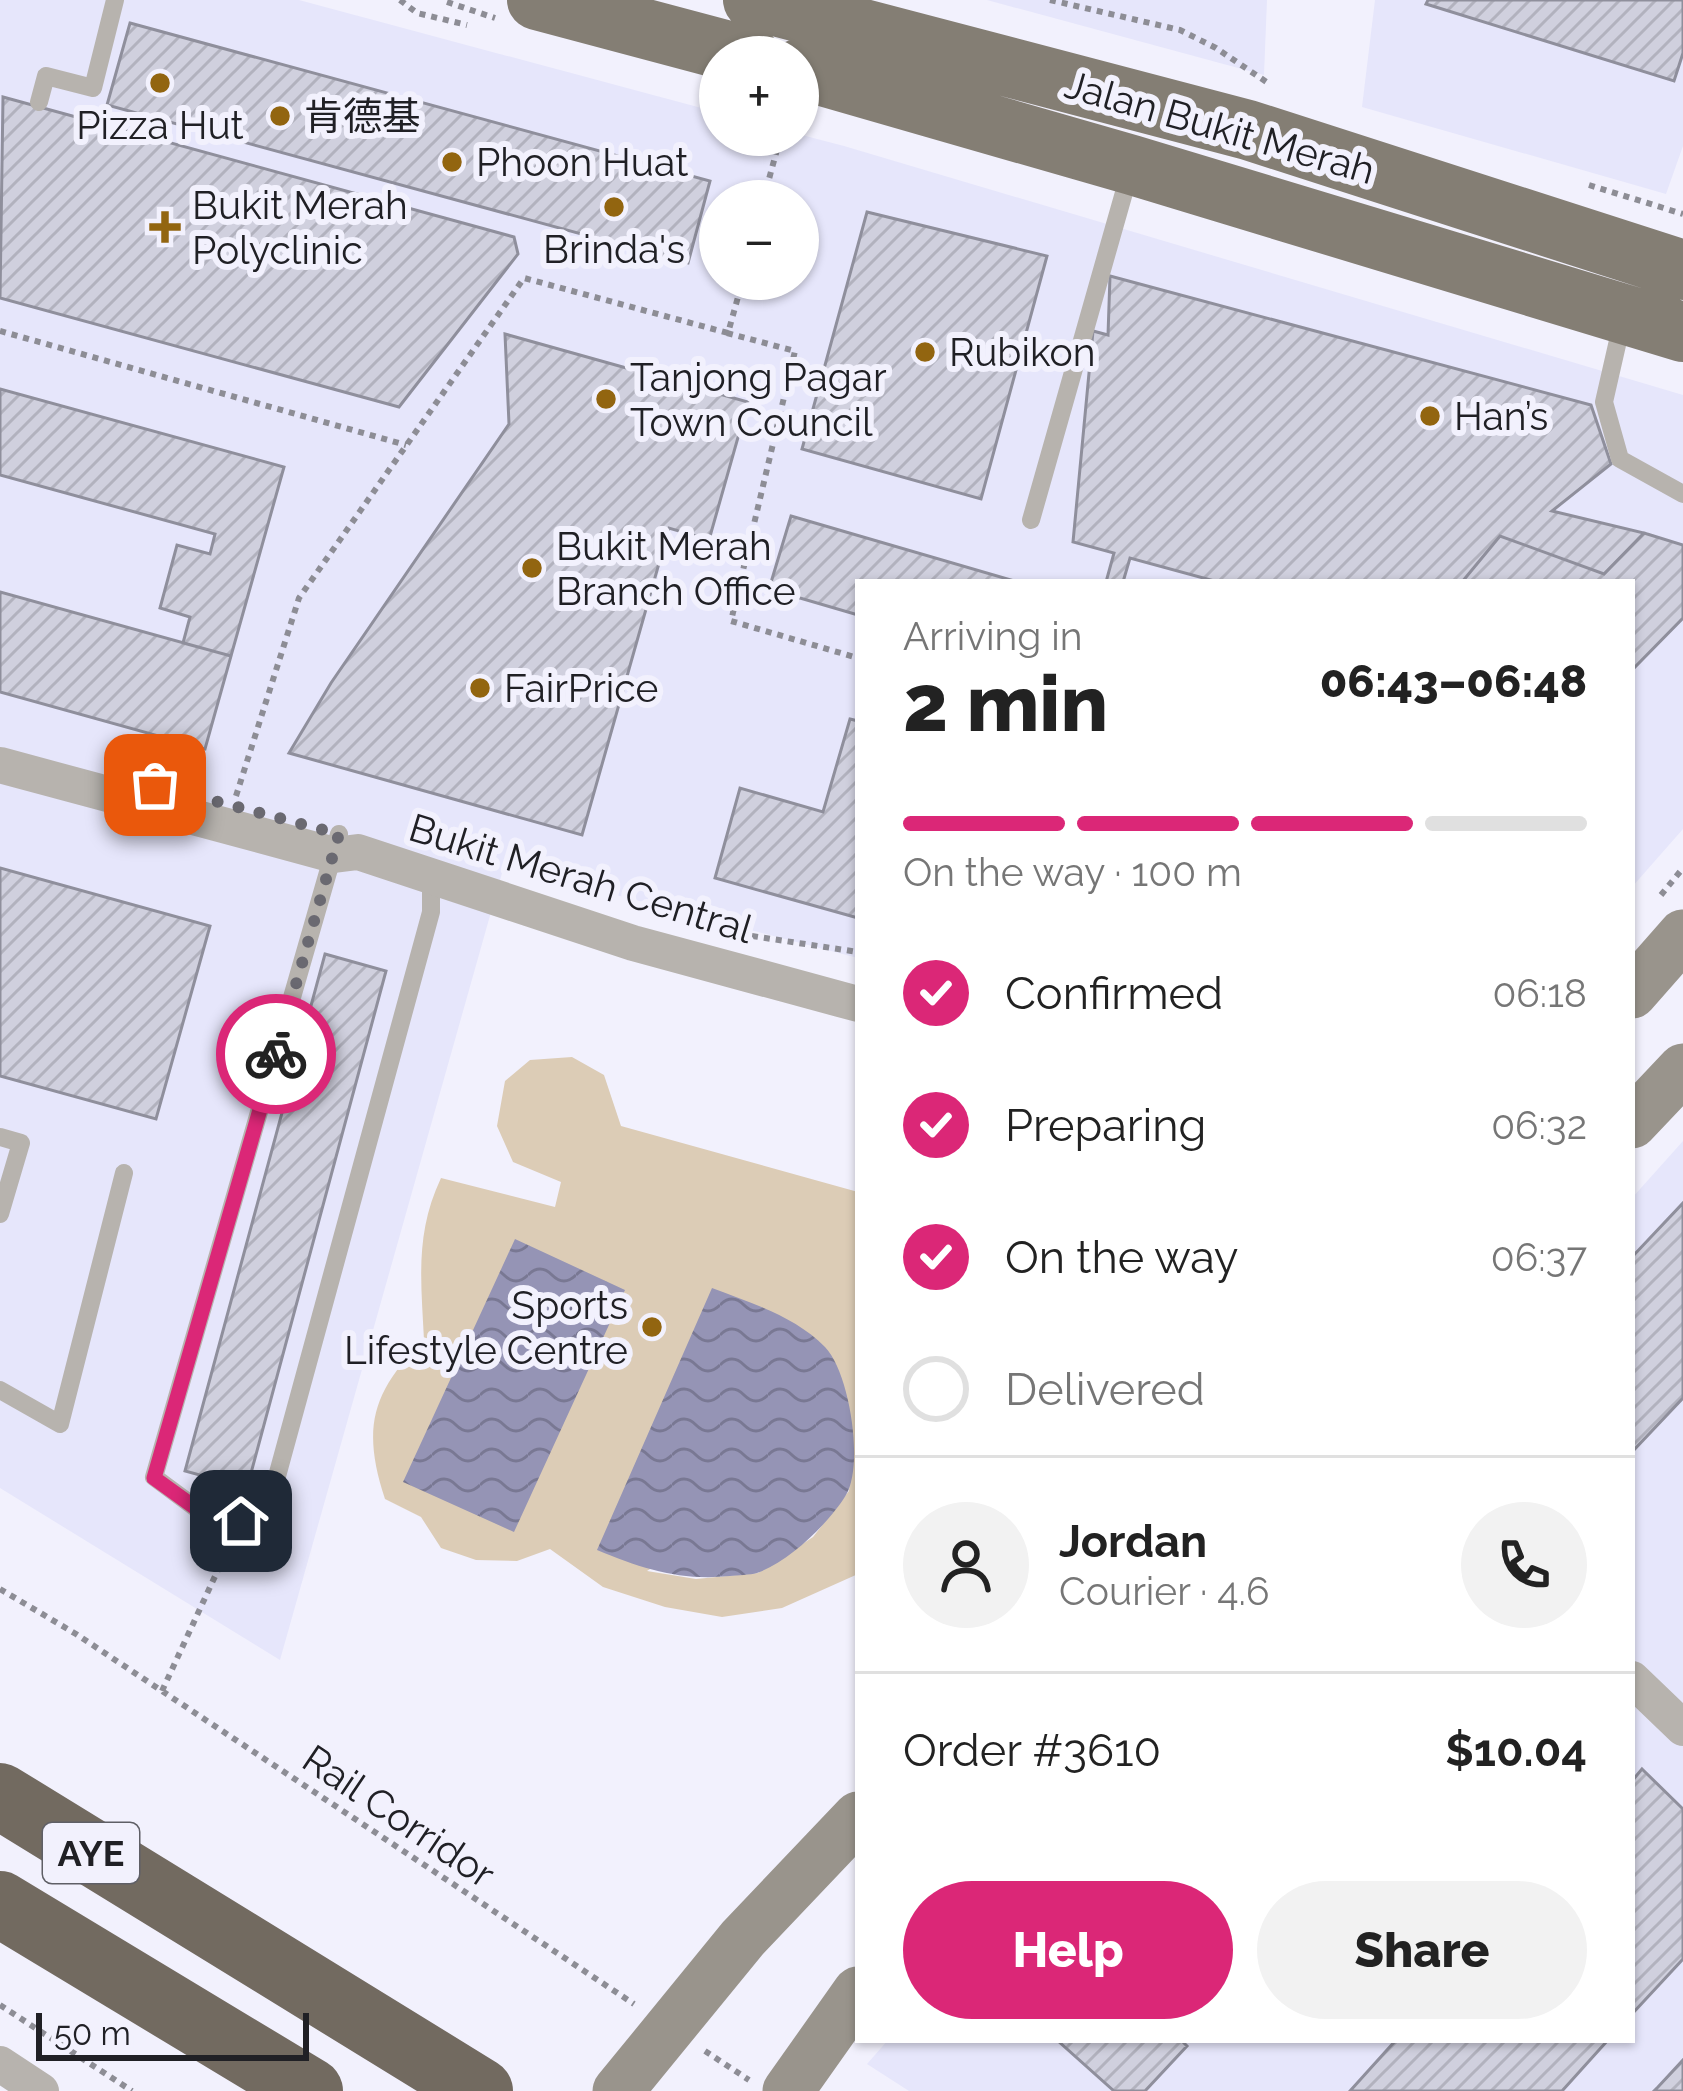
<!DOCTYPE html>
<html lang="en">
<head>
<meta charset="utf-8">
<style>
  :root { --surface:#fff; --page:#f2f2f2; --text:#222; --muted:#767676; --line:#e0e0e0; --accent:#db2777 }
  body { margin:0; font-family:Raleway,"Noto Sans SC",sans-serif; background:var(--page); color:var(--text); height:100vh; display:flex; flex-direction:column; font-size:45px; white-space:nowrap }
  * { box-sizing:border-box; margin:0 }
  p { font-size:39px; color:var(--muted) }
  .icon { flex:none; width:66px; height:66px; fill:none; stroke:currentColor; stroke-width:2; stroke-linecap:round; stroke-linejoin:round }
  .map { position:relative; flex:1; overflow:hidden }
  .side { position:absolute; left:855px; top:579px; width:780px; height:1464px; display:flex; flex-direction:column; background:var(--surface); border-radius:0px; box-shadow:0 3px 9px #0004 }
  .side>* { flex:none }
  .fabs { position:absolute; left:699px; top:36px; display:grid; gap:24px }
  .fabs a { display:grid; place-items:center; width:120px; height:120px; border-radius:50%; background:var(--surface); box-shadow:0 3px 9px #0004; font-size:60px }
  .scale { position:absolute; left:36px; bottom:30px; width:273px; box-sizing:border-box; padding-left:12px; border:6px solid #202025; border-top:0; font-size:33px; line-height:42px; white-space:nowrap; color:#202025; -webkit-text-stroke:9px #f2f1fd; paint-order:stroke }
  .pin { position:absolute; display:grid; place-items:center; width:102px; height:102px; color:#fff; margin:-51px; border-radius:24px; box-shadow:0 6px 18px #0006 }
  .courier { position:absolute; display:grid; place-items:center; width:120px; height:120px; margin:-60px; border:9px solid #db2777; border-radius:50%; background:#fff; color:#222; box-shadow:0 3px 15px #0007 }
  .head em { font-style:normal; font-weight:800 }
  .head div { display:flex; flex-direction:column-reverse }
  .head { display:flex; align-items:center; justify-content:space-between; height:204px; padding:0 48px }
  h1 { font-size:78px; font-weight:800; line-height:90px }
  .bar { display:grid; grid-template-columns:repeat(4,1fr); gap:18px 12px; align-content:center; height:144px; padding:0 48px }
  .bar i { height:15px; border-radius:9px; background:var(--line) }
  .bar .active { background:var(--accent) }
  .bar p { grid-column:span 4 }
  .line { display:flex; align-items:center; gap:30px; padding:0 48px; border-top:3px solid var(--line) }
  .line div { flex:1 }
  .round { display:grid; place-items:center; flex:none; width:126px; height:126px; border-radius:63px; background:var(--page) }
  ol { padding:0 48px; list-style:none }
  li { display:flex; align-items:center; gap:36px; height:132px }
  li p { margin-inline-start:auto }
  li .icon { padding:12px; border-radius:50%; background:var(--accent); color:#fff; stroke-width:4 }
  li:last-child { color:var(--muted) }
  li i { width:66px; height:66px; border:6px solid var(--line); border-radius:50% }
  .primary-button { display:flex; gap:24px; margin-top:auto; padding:24px 48px }
  .primary-button a { flex:1; height:138px; border-radius:72px; background:var(--accent); color:#fff; font-size:48px; font-weight:800; line-height:138px; text-align:center }
  .primary-button a+a { background:var(--page); color:var(--text) }
  .map>svg:first-child { display:block }
</style>
</head>
<body>
<div class="map">
<svg width="1683" height="2091" viewBox="0 0 1683 2091">
  <defs>
    <pattern id="water-waves" width="16" height="10" patternUnits="userSpaceOnUse" patternTransform="scale(3)"><rect width="16" height="10" fill="#9594b5"/><path d="M0 5q4-4 8 0t8 0" fill="none" stroke="#797893"/></pattern>
    <pattern id="building-hatch" width="6" height="6" patternUnits="userSpaceOnUse" patternTransform="scale(3)"><rect width="6" height="6" fill="#d0d0de"/><path d="M-1 1l2-2M0 6l6-6M5 7l2-2" fill="none" stroke="#b2b2be"/></pattern>
  </defs>
  <rect width="100%" height="100%" fill="#f2f1fd"/>
  <path fill="#e6e6fb" fill-rule="evenodd" d="M0,0h299l421,113v22l78,-1 46,12 839,249v434l-51,58v-305h-774v376l-354,-92 -224,794 -280,-172zM720,201h78v78h-78z
    M987,0h280l-3,75z
    M1375,0h308v146l-17,48 -304,-87z
    M1683,1141v950h-774l-42,-27 21,-24h744v-842z"/>
  <path fill="#dcccb6" fill-rule="evenodd" d="M572,1057l32,18 17,51 237,66v382l-76,34 -60,9 -57,-10 -62,-20 -53,-38 -33,12 -41,-1 -35,-12 -20,-31 -36,-18c-23,-70 -14,-107 39,-159 -3,-60 -9,-107 17,-162l114,29 6,-25 -48,-20 -16,-36 8,-45 25,-21zM853,1436l-4,55 -36,46 -55,36 -62,6 -49,-8z"/>
  <path fill="url(#water-waves)" d="M515,1239l110,51 -111,242 -111,-50z
    M712,1288c39,15 83,28 113,59 25,26 39,118 21,148 -17,28 -57,67 -89,78 -7,2 -19,2 -27,3 -50,5 -87,-7 -133,-26z"/>
  <path fill="url(#building-hatch)" stroke="#8f8f9c" stroke-width="3" d="M1428,0h255v53l-9,28 -248,-77z
    M130,23l580,158 -22,82 -581,-158z
    M3,97l511,140 4,17 -119,153 -399,-109z
    M867,212l180,44 -66,243 -179,-50z
    M1110,276l481,129 20,59 -59,47 92,22 -40,41 -104,-38 -38,46h-244l-88,-24 -7,24h-17l8,-29 -41,-11 20,-211 15,4z
    M505,334l243,68 -39,138 -40,-12 -87,307 -293,-82 42,-70 178,-259z
    M0,389l284,78 -53,189 -48,-13 7,-26 -30,-9 17,-63 33,9 5,-20 -215,-59z
    M791,516l227,66h-160v33l-89,-26z
    M1644,533l39,12v73l-51,52v-88h-170l38,-46 104,38z
    M0,592l231,64 -26,93 -205,-57z
    M850,719l8,2v197l-143,-40 25,-90 83,24z
    M0,868l210,58 -54,193 -156,-43z
    M325,954l61,17 -139,517 -62,-17z
    M1683,1203v195l-51,54v-195z
    M1642,1769l41,40v150l-51,55v-233z
    M1057,2040h124l6,6 -42,45h-31z
    M1396,2040h212l-46,51h-212z
    M1683,2060v31h-29l4,-4z"/>
  <g fill="none" stroke-linecap="round" stroke-linejoin="round">
    <path stroke="#8d8d95" stroke-width="6" stroke-dasharray="6 6" stroke-linecap="butt" d="M400,0l17,13 50,12
      M1050,0l130,30 36,18 52,35
      M447,2l48,16
      M1589,185l94,29
      M763,201l18,-66
      M0,331l406,114
      M727,333l68,18 -64,270 127,37
      M236,796l63,-198 225,-320 204,55 15,-54
      M1661,895l22,-27
      M752,936l106,16
      M0,1589l76,45 558,370
      M162,1691l67,-145
      M0,2005l132,86
      M705,2051l44,29"/>
    <path stroke="#b7b3ae" stroke-width="18" d="M39,102l7,-26 47,12 22,-88
      M1622,323l-18,79 16,57 63,35
      M1031,520l98,-345
      M339,834l-185,643 54,40 33,4 29,-19 161,-590v-35
      M0,1137l21,6 -21,71
      M0,1390l60,34 64,-251"/>
    <path stroke="#b7b3ae" stroke-width="36" d="M0,765l334,90 24,-3 275,91 225,61
      M1632,1679l51,49
      M0,2064l41,27"/>
    <path stroke="#99948c" stroke-width="51" d="M1632,993l51,-58
      M1632,1123l51,-54
      M618,2091l125,-153 115,-121
      M788,2091l70,-99"/>
    <path stroke="#847e74" stroke-width="60" d="M537,0l214,57
      M753,0l495,130 435,140
      M798,69l334,96 551,167"/>
    <path stroke="#726a60" stroke-width="66" d="M0,1796l480,295
      M0,1904l310,187"/>
  </g>
  <g fill="none" stroke-linecap="round" stroke-linejoin="round">
    <path stroke="#6a6971" stroke-width="12" stroke-dasharray="0 21.6" d="M155,785l184,49 -63,220"/>
    <path stroke="#db2777" stroke-width="15" d="M241,1521l-33,-4 -54,-39 122,-424"/>
  </g>
  <g fill="#926510" stroke="#f2f1fd" stroke-width="4.5">
    <circle cx="160" cy="83" r="12"/>
    <circle cx="280" cy="116" r="12"/>
    <circle cx="452" cy="162" r="12"/>
    <circle cx="614" cy="207" r="12"/>
    <path d="M159 209h12v12h12v12h-12v12h-12v-12h-12v-12h12z"/>
    <circle cx="925" cy="352" r="12"/>
    <circle cx="606" cy="399" r="12"/>
    <circle cx="1430" cy="416" r="12"/>
    <circle cx="532" cy="568" r="12"/>
    <circle cx="480" cy="688" r="12"/>
    <circle cx="652" cy="1327" r="12"/>
  </g>
  <g text-anchor="middle" dominant-baseline="central" stroke-width="12" stroke-linejoin="round" paint-order="stroke">
    <rect fill="#f2f1fd" stroke="#5f5f66" stroke-width="3" x="43" y="1823" width="96" height="60" rx="9"/>
    <g font-size="36" font-weight="bold" fill="#202025">
      <text x="91" y="1853">AYE</text>
    </g>
    <g font-size="39" fill="#202025" stroke="#f2f1fd" text-anchor="start">
      <text x="304" y="116">肯德基</text>
      <text x="160" y="125" text-anchor="middle">Pizza Hut</text>
      <text x="476" y="162">Phoon Huat</text>
      <text x="192" y="205">Bukit Merah<tspan x="192" dy="45">Polyclinic</tspan></text>
      <text x="614" y="249" text-anchor="middle">Brinda's</text>
      <text x="949" y="352">Rubikon</text>
      <text x="630" y="377">Tanjong Pagar<tspan x="630" dy="45">Town Council</tspan></text>
      <text x="1454" y="416">Han’s</text>
      <text x="556" y="546">Bukit Merah<tspan x="556" dy="45">Branch Office</tspan></text>
      <text x="504" y="688">FairPrice</text>
      <text x="628" y="1305" text-anchor="end">Sports<tspan x="628" dy="45">Lifestyle Centre</tspan></text>
    </g>
    <g font-size="39" fill="#202025" stroke="#f2f1fd">
      <text transform="translate(1220 127) rotate(16)">Jalan Bukit Merah</text>
      <text transform="translate(581 878) rotate(17)">Bukit Merah Central</text>
      <text transform="translate(399 1816) rotate(34)">Rail Corridor</text>
    </g>
  </g>
</svg>
<div class="fabs">
<a>+</a>
<a>−</a>
</div>
<div class="scale">50 m</div>
<div class="pin" style="left:155px;top:785px;background:#ea580c"><svg class="icon" aria-label="bag" viewBox="0 0 24 24"><path d="M5 8h14l-1 12H6zM9 8a3 3 0 0 1 6 0"/></svg></div>
<div class="pin" style="left:241px;top:1521px;background:#1f2937"><svg class="icon" aria-label="home" viewBox="0 0 24 24"><path d="M3 11l9-7 9 7M6 9v11h12V9"/></svg></div>
<div class="courier" style="left:276px;top:1054px"><svg class="icon" aria-label="bike" viewBox="0 0 24 24"><circle cx="6" cy="16" r="4"/><circle cx="18" cy="16" r="4"/><path d="M6 16l4-8h5l3 8M10 8l3 8H6M13 5h3"/></svg></div>
<section class="side">
<div class="head"><div><h1>2 min</h1><p>Arriving in</p></div><em>06:43–06:48</em></div>
<div class="bar"><i class="active"></i><i class="active"></i><i class="active"></i><i></i><p>On the way · 100 m</p></div>
<ol>
<li><svg class="icon" aria-label="check" viewBox="0 0 24 24"><path d="M5 12l5 5 9-10"/></svg>Confirmed<p>06:18</p></li>
<li><svg class="icon" aria-label="check" viewBox="0 0 24 24"><path d="M5 12l5 5 9-10"/></svg>Preparing<p>06:32</p></li>
<li><svg class="icon" aria-label="check" viewBox="0 0 24 24"><path d="M5 12l5 5 9-10"/></svg>On the way<p>06:37</p></li>
<li><i></i>Delivered</li>
</ol>
<div class="line" style="height:216px"><a class="round"><svg class="icon" aria-label="person" viewBox="0 0 24 24"><circle cx="12" cy="8" r="4"/><path d="M4 21q1-7 8-7t8 7"/></svg></a><div><b>Jordan</b><p>Courier · 4.6</p></div><a class="round"><svg class="icon" aria-label="phone" viewBox="0 0 24 24"><path d="M5 4h4l2 5-3 2q2 4 5 5l2-3 5 2v4C11 20 4 13 5 4z"/></svg></a></div>
<div class="line" style="height:156px"><div>Order #3610</div><b>$10.04</b></div>
<div class="primary-button"><a>Help</a><a>Share</a></div>
</section>
</div>
</body>
</html>
